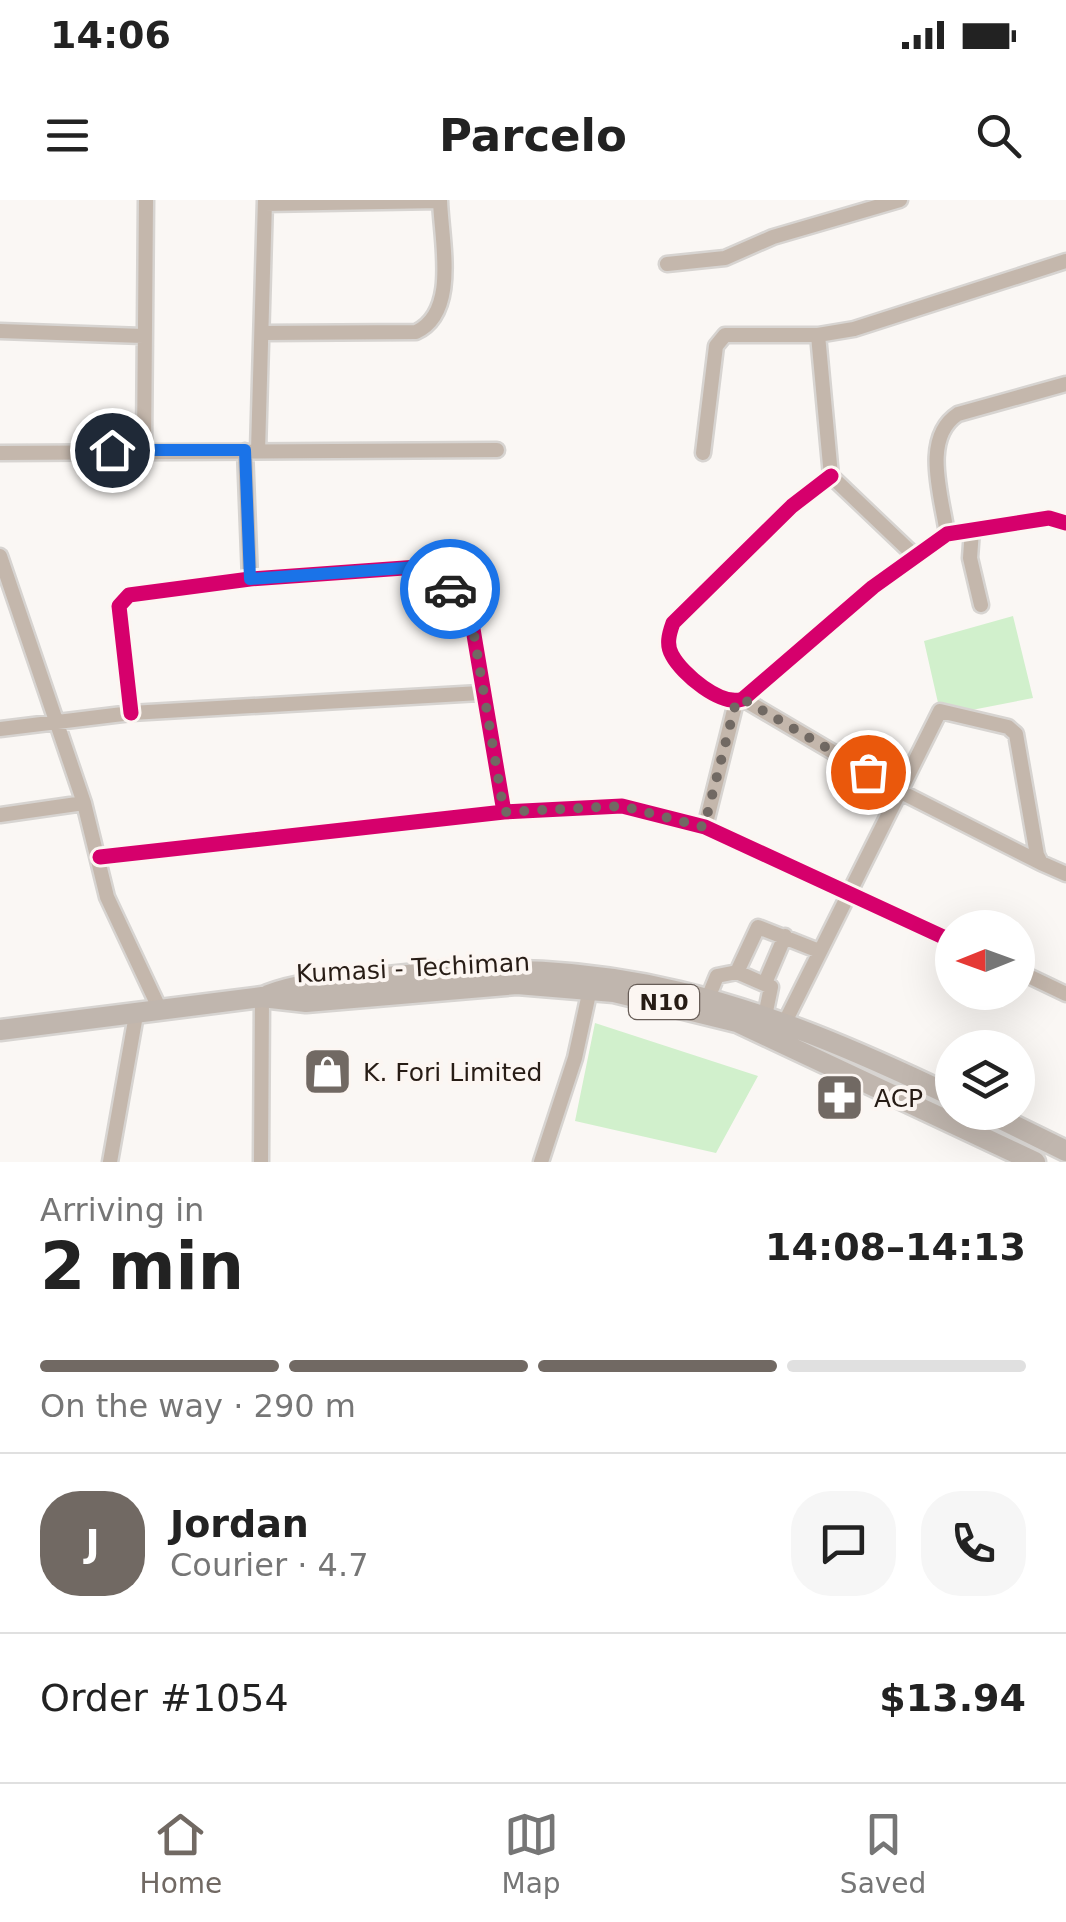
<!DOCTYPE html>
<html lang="en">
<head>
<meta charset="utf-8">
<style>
  :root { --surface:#fff; --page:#f6f6f6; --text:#222; --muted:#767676; --line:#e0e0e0; --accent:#716963 }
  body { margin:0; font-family:"DejaVu Sans",sans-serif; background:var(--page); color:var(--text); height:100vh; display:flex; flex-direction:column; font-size:38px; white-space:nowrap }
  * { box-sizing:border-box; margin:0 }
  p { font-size:32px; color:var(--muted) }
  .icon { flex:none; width:55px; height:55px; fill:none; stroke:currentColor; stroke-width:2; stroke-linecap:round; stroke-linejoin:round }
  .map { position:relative; height:962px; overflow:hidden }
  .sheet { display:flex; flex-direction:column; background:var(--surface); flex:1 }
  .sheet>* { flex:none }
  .needle { width:65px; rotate:269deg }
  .controls { position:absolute; left:935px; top:710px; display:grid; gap:20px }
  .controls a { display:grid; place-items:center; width:100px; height:100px; border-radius:50%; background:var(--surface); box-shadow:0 10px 40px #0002; font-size:50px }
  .pin { position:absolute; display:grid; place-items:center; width:85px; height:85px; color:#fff; margin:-42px; border:5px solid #fff; border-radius:50%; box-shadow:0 2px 10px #0007 }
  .courier { position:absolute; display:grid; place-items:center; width:100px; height:100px; margin:-50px; border:8px solid #1a73e8; border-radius:50%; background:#fff; color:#222; box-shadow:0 2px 12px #0007 }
  .summary em { font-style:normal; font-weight:700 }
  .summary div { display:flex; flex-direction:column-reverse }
  .summary { display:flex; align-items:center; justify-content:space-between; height:170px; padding:0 40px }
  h1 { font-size:65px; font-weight:700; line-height:75px }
  .bar { display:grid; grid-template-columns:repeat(4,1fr); gap:15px 10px; align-content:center; height:120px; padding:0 40px }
  .bar i { height:12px; border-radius:8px; background:var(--line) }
  .bar .active { background:var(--accent) }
  .bar p { grid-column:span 4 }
  .line { display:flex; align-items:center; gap:25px; padding:0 40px; border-top:2px solid var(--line) }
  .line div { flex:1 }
  .round { display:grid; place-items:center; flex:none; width:105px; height:105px; border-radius:40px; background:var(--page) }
  .status { display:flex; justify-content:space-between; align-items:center; height:70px; padding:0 50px; background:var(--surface); direction:ltr }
  .status svg { height:28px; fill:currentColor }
  header { display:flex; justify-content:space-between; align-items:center; height:130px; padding:0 40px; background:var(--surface); font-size:45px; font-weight:700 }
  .dock { display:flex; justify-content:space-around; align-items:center; height:140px; border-top:2px solid var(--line); background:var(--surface); font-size:28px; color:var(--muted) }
  .dock a { display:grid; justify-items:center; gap:5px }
  .dock .active { color:var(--accent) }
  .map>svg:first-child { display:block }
</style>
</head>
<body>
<div class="status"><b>14:06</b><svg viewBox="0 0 49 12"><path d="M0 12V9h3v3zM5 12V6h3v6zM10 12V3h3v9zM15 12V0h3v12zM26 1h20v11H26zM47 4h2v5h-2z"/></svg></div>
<header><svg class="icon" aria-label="menu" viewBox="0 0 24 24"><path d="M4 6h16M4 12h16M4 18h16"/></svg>Parcelo<svg class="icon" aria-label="search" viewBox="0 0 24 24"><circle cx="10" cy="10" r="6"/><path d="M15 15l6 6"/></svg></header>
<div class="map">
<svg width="1066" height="962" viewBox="0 0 1066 962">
  <rect width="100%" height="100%" fill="#faf7f4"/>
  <path fill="#d1f0cc" d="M1013,416l20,82 -92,18 -17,-75z
    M595,823l163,53 -42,77 -141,-32z"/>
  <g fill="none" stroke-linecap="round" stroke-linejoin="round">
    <defs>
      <path id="minor" d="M265,4l175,-3
        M667,64l58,-6 48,-21 127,-37
        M0,131l143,5
        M263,133l153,-1c43,-20 25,-92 24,-132
        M818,135l13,141 85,81
        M144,250l2,-250
        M245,251l5,128
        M258,251l7,-251
        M0,253l497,-3
        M703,253l13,-107 9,-11h93l36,-6 212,-68
        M831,276l-39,30 -119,117c-4,11 -7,22 -1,32 10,19 49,52 71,44l130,-112 74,-53 102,-16 17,5
        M972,330l-2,28 11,47
        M947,334c-5,-37 -26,-96 11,-120l108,-30
        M0,356l84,247 23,94 54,115
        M743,499l156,92 142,72
        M131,513l-12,-107 10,-11 121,-16 168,-12 15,4 14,15 26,43 31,183
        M0,529l131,-16 349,-20
        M0,615l84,-12
        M705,627l31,-125
        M100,657l404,-45 118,-6 83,21 247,114
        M1018,771l48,23
        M737,772l21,-45 61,24
        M765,783l20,-47
        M708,798l9,-22 20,-4 34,15 -6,29
        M784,824l156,-313 68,16 8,7 21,121 4,8 25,11
        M110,962l26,-147
        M261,962l1,-165
        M541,962l34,-104 15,-69"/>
      <path id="highway" d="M268,795c39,-15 79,-13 120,-18 222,-25 367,25 564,119
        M0,830l262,-33 44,5 211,-18 97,8 123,30 298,140
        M987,912l79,39"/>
    </defs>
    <use href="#minor" stroke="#d7d4d1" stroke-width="19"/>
    <use href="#highway" stroke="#d7d4d1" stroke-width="25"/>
    <use href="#minor" stroke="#c4b7ac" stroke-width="14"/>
    <use href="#highway" stroke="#c0b6ae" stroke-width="20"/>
    <defs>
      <path id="cycleway" d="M831,276l-39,30 -119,117c-4,11 -7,22 -1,32 10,19 49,52 71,44l130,-112 74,-53 102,-16 17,5
        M131,513l-12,-107 10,-11 121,-16 168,-12 15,4 14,15 26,43 31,183
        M100,657l404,-45 118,-6 83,21 247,114"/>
    </defs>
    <use href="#cycleway" stroke="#fcf6f2" stroke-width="21"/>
    <use href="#cycleway" stroke="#d6006c" stroke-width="15"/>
  </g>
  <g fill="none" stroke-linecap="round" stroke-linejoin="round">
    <path stroke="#716963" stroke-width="10" stroke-dasharray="0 18" d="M450,389l23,40 31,183 118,-6 82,21 32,-125 7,-3 125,73"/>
    <path stroke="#1a73e8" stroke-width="12" d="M112,250h133l5,129 168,-12 15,4 17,18"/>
  </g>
  <defs>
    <symbol id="shop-square" viewBox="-11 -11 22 22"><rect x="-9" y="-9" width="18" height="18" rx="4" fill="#716963" stroke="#fcf6f2"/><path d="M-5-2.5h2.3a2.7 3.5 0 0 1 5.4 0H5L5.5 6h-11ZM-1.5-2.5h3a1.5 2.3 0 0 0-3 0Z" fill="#fff"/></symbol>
    <symbol id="pharmacy-square" viewBox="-11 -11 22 22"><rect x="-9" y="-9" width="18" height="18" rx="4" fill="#716963" stroke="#fcf6f2"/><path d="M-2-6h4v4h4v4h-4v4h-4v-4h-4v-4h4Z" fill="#fff"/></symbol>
  </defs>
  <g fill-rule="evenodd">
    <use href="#shop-square" x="300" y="844" width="55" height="55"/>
    <use href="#pharmacy-square" x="812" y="870" width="55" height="55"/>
  </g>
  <g text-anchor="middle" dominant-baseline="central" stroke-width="8" stroke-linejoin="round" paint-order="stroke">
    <rect fill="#fcf6f2" stroke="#675d57" stroke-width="2.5" x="629" y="785" width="70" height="34" rx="8"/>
    <g font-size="22" font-weight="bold" fill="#271c15">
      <text x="664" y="802">N10</text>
    </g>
    <g font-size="25" fill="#271c15" stroke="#fcf6f2">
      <text transform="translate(413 768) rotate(-3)">Kumasi - Techiman</text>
    </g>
    <g font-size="25" fill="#271c15" stroke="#fcf6f2" text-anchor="start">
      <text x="363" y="872">K. Fori Limited</text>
      <text x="874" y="898">ACP</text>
    </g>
  </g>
</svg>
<div class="controls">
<a><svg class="needle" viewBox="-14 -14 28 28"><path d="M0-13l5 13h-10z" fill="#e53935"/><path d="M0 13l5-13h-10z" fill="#767676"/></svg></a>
<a><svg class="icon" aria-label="layers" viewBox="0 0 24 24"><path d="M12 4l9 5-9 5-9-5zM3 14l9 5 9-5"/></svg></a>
</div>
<div class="pin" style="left:868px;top:572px;background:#ea580c"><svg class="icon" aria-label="bag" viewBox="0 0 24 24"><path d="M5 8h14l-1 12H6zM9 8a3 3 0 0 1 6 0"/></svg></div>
<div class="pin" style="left:112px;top:250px;background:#1f2937"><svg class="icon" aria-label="home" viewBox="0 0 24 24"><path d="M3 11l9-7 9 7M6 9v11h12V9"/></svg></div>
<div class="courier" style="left:450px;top:389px"><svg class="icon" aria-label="car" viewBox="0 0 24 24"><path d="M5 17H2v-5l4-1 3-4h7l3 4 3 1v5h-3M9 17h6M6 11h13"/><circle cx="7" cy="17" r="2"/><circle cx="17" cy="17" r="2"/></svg></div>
</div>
<section class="sheet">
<div class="summary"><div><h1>2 min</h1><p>Arriving in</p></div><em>14:08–14:13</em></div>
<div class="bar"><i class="active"></i><i class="active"></i><i class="active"></i><i></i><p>On the way · 290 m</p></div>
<div class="line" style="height:180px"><b class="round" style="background:var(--accent);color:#fff">J</b><div><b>Jordan</b><p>Courier · 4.7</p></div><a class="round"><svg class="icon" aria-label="chat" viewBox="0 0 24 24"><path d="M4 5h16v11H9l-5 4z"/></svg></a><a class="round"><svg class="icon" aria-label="phone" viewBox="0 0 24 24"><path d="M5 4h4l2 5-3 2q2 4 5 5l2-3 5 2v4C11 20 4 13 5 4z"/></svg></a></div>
<div class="line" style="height:130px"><div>Order #1054</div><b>$13.94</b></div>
</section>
<nav class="dock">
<a class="active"><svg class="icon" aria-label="home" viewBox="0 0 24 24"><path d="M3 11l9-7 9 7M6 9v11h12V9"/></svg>Home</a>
<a><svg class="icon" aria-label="map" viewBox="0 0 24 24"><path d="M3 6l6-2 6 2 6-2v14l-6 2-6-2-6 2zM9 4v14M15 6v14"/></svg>Map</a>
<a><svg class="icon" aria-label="saved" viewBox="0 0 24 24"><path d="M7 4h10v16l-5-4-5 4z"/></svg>Saved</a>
</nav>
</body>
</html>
